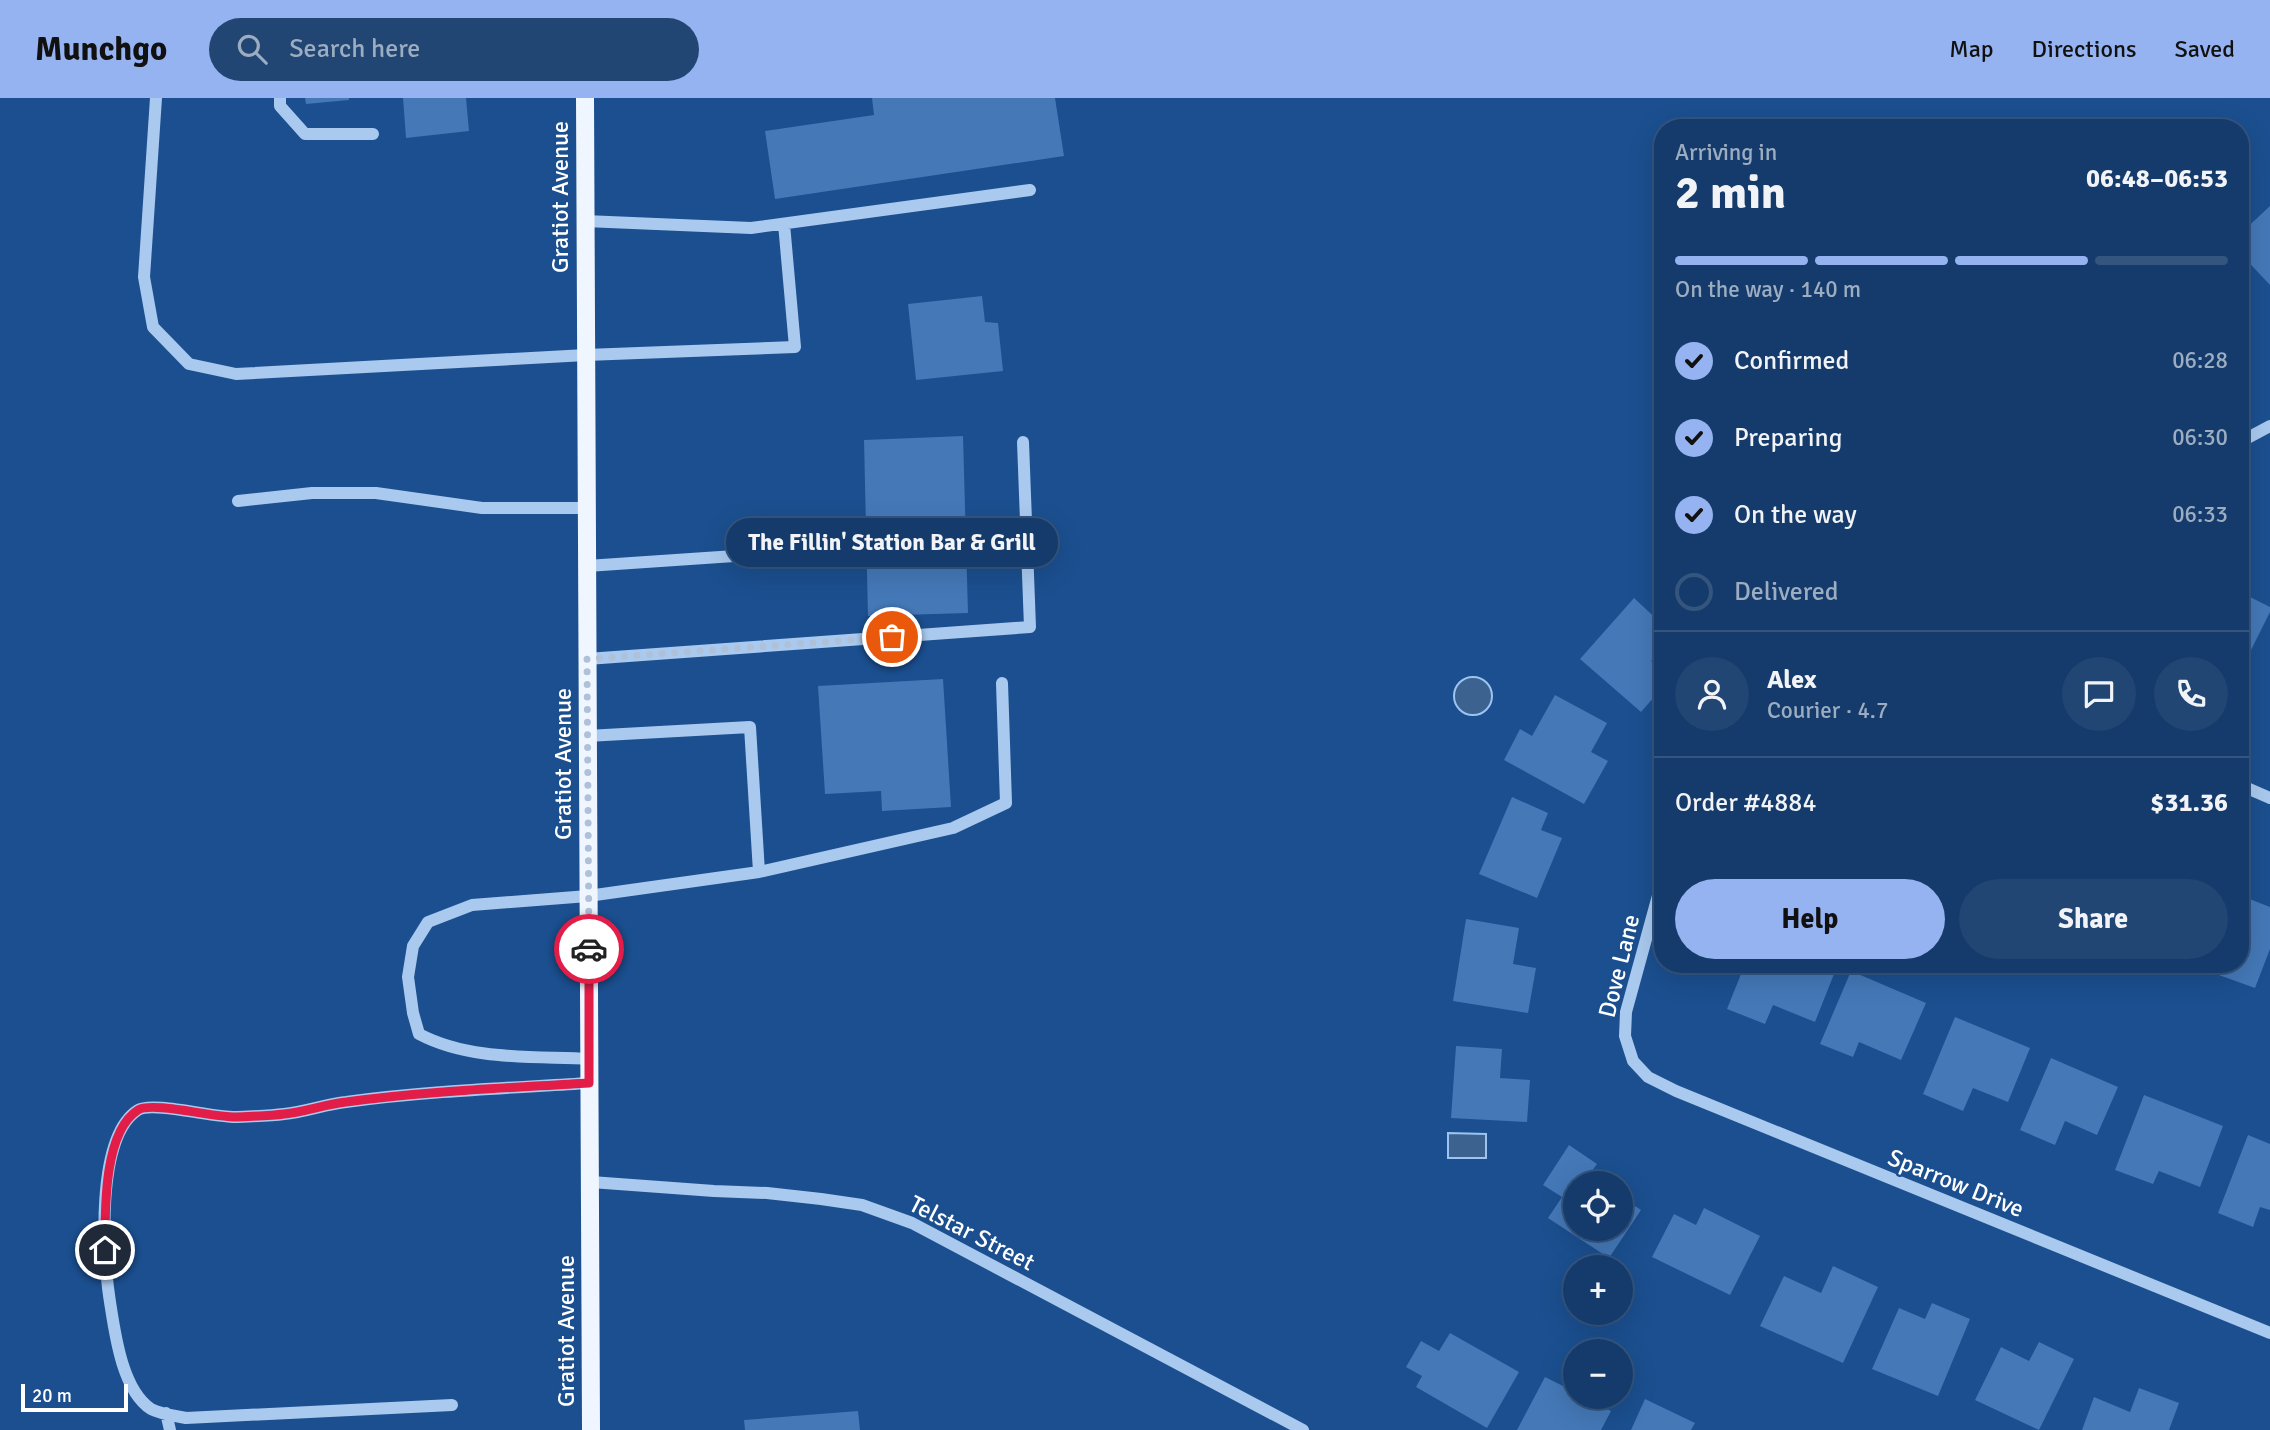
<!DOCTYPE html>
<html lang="en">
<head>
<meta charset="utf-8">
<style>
  :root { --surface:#143b6b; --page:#214673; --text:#f1f3f6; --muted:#9dadc1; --line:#33557e; --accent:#95b2f1 }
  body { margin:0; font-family:Signika,sans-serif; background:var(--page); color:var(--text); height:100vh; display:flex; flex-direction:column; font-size:26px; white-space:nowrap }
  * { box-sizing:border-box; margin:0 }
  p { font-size:23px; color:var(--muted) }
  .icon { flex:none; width:38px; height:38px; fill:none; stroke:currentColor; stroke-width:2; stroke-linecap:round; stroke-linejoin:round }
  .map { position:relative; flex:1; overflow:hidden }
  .drawer { position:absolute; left:1654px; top:21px; width:595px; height:854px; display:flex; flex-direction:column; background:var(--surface); border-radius:28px; box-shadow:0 7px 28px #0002,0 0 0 2px var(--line) }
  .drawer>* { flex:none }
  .fabs { position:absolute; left:1563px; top:1073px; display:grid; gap:14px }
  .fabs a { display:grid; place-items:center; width:70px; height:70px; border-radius:50%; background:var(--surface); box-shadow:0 7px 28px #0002,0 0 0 2px var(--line); font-size:35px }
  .scale { position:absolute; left:21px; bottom:18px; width:107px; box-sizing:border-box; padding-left:7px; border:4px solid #fff; border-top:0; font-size:19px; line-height:24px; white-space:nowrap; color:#fff; -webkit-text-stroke:5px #1b4f8f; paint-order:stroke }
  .pin { position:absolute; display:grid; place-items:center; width:60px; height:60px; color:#fff; margin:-30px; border:4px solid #fff; border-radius:50%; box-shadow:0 2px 7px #0007 }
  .courier { position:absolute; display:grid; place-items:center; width:70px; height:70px; margin:-35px; border:5px solid #e11d48; border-radius:50%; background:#fff; color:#222; box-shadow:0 2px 9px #0007 }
  .bubble { position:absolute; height:49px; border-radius:24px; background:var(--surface); box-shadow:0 7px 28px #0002,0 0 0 2px var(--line); font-size:23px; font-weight:700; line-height:49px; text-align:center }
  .overview em { font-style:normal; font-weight:700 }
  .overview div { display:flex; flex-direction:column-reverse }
  .overview { display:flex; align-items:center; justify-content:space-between; height:119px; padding:0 21px }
  h1 { font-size:46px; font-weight:700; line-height:52px }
  .bar { display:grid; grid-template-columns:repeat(4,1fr); gap:10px 7px; align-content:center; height:84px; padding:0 21px }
  .bar i { height:9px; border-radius:5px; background:var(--line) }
  .bar .selected { background:var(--accent) }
  .bar p { grid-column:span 4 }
  .line { display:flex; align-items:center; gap:18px; padding:0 21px; border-top:2px solid var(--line) }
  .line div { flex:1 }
  .round { display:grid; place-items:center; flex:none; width:74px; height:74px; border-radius:37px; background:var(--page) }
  ol { padding:0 21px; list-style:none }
  li { display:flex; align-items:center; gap:21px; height:77px }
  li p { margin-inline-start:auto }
  li .icon { padding:7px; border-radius:50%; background:var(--accent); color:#111; stroke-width:4 }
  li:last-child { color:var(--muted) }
  li i { width:38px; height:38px; border:4px solid var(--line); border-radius:50% }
  .button { display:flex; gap:14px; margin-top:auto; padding:14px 21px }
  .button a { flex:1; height:80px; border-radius:42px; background:var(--accent); color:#111; font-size:28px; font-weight:700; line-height:80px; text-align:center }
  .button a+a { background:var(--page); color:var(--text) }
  header { display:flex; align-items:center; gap:42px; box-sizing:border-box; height:98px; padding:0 35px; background:var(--accent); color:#111 }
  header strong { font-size:33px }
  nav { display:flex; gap:38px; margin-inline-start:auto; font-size:24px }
  .search { width:490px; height:63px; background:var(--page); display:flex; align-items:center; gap:18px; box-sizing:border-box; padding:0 24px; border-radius:38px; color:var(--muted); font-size:26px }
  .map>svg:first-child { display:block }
</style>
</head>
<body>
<header>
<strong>Munchgo</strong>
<div class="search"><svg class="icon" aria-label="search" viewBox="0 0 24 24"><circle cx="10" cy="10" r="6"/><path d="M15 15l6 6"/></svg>Search here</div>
<nav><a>Map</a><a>Directions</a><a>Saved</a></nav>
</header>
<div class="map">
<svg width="2270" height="1332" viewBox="0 0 2270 1332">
  <rect width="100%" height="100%" fill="#1b4f8f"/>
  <path fill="#3c6290" stroke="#9cc4f0" stroke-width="2" d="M1454 598a19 19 0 1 1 38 0a19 19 0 1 1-38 0Z
    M1448,1035l38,1v24h-38z"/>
  <path fill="#4478b7" d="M305,0h44v2l-43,4z
    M403,0h63l3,33 -63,7z
    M872,0h183l9,58 -289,43 -10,-68 109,-16z
    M2270,108v79l-30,-32v-19z
    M982,198l3,26 13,1 5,48 -87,9 -8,-76z
    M963,338l5,177 -100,3 -4,-176z
    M2240,494l30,15v5l-25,50 -5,-2z
    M1634,500l28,26v25l-11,12 11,10v17l-21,24 -61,-53z
    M943,581l8,128 -69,4 -1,-20 -56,3 -7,-108z
    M1555,597l52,28 -16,29 17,9 -24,43 -80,-44 16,-31 12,7z
    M1512,699l36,16 -7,17 21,8 -25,60 -58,-24z
    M2247,800l23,9v42l-15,39 -64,-23 49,-1v-47z
    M1466,821l53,9 -6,36 23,4 -8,45 -75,-12z
    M1745,866h93l-23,58 -42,-17 -8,19 -38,-15z
    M1851,873l75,32 -25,57 -42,-18 -6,15 -33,-13z
    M1955,919l75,31 -22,54 -35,-14 -10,23 -40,-17z
    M1456,948l46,3 -2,29 30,2 -3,42 -76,-4z
    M2051,960l67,29 -21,48 -32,-14 -10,24 -35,-15z
    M2144,997l79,31 -23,61 -41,-16 -6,13 -38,-14z
    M2248,1037l22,9v66l-10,-3 -7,20 -35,-14z
    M1569,1047l28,19 -8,11 12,8h-26v45h45v-32l21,14 -32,48 -61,-40 14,-21 -19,-12z
    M1704,1110l56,28 -30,59 -78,-38 22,-43 22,11z
    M1833,1168l45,21 -35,76 -83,-37 24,-50 37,17z
    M1932,1205l38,16 -32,77 -66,-27 27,-61 26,11z
    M1450,1235l69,39 -32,56 -71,-41 6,-11 -16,-9 15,-26 18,10z
    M2039,1244l35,17 -35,71 -64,-30 26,-53 28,14z
    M1545,1279l30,15v4h8l28,15 -10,19h-84z
    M2139,1290l40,15 -10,27h-87l12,-33 36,15z
    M1645,1301l50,24 -4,7h-60z
    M858,1313l2,19h-115l-1,-10z"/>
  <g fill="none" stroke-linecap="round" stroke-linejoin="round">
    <path stroke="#a9c9ee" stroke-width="12" d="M156,0l-12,179 9,50 36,37 47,10 350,-19 209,-8 -11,-123
      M280,0v8l25,28h68
      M585,123l166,7 279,-38
      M2240,344l30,-16
      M238,403l74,-8h64l106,15h104
      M587,468l237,-16
      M587,561l443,-32 -7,-185
      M587,638l163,-9 9,145
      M2240,687l30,13
      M1662,783l-36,131 -1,24 8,25 15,16 28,14 594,242
      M589,961c-55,-3 -119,2 -170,-25l-6,-21 -5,-36 5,-31 15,-24 44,-17 116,-9 171,-24 194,-44 53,-25 -4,-120
      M591,1084l123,9 53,2 54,6 41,6 50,18 391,207
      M452,1307l-266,13c-10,-2 -26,-4 -35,-9 -29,-19 -36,-75 -41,-107 -7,-43 -15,-165 28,-192 14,-9 77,8 99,7 15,-1 32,-1 47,-3 21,-2 42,-10 62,-12 81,-11 163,-14 243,-19
      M166,1315l4,17"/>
    <path stroke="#f0f6ff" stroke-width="18" d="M585,0l6,1332"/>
  </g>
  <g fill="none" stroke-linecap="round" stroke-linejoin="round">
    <path stroke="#afc1d8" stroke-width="7" stroke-dasharray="0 12.6" d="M589,851l-2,-290 305,-22"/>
    <path stroke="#e11d48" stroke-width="9" d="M105,1152c0,-37 -2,-118 33,-140 14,-9 77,8 99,7 15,-1 32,-1 47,-3 21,-2 42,-10 62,-12 81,-11 162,-14 243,-19v-134"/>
  </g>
  <g text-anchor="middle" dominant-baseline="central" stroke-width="5" stroke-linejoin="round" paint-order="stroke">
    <g font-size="24" fill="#fff" stroke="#1b4f8f">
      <text transform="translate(560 99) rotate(-90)">Gratiot Avenue</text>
      <text transform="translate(563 666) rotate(-90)">Gratiot Avenue</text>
      <text transform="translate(1619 868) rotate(-76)">Dove Lane</text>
      <text transform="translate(1956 1085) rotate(22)">Sparrow Drive</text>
      <text transform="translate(972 1135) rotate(27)">Telstar Street</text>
      <text transform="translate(566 1233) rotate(-90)">Gratiot Avenue</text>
    </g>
  </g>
</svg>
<div class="fabs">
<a><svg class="icon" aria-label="locate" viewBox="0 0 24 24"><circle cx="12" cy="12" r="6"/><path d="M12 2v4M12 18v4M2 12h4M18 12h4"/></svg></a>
<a>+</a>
<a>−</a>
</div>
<div class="scale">20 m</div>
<div class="pin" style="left:892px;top:539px;background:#ea580c"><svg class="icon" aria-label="bag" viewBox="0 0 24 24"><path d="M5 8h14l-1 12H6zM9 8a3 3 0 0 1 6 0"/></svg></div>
<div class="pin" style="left:105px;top:1152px;background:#1f2937"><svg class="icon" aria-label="home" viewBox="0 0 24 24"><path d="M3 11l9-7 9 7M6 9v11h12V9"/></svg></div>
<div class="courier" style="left:589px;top:851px"><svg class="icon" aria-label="car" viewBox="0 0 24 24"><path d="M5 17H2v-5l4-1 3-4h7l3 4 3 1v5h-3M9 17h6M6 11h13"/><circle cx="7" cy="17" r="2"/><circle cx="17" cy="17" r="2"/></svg></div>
<div class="bubble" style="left:726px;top:420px;width:332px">The Fillin' Station Bar &amp; Grill</div>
<section class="drawer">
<div class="overview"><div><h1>2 min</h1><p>Arriving in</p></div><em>06:48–06:53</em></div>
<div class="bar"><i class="selected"></i><i class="selected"></i><i class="selected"></i><i></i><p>On the way · 140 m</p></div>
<ol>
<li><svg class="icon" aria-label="check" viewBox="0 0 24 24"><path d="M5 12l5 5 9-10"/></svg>Confirmed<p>06:28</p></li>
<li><svg class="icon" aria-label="check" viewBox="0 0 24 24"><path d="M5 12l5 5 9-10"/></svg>Preparing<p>06:30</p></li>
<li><svg class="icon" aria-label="check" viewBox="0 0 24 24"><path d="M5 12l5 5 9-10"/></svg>On the way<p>06:33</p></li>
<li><i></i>Delivered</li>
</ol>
<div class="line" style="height:126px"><a class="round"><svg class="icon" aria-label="person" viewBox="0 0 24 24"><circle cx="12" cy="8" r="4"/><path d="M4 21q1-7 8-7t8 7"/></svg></a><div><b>Alex</b><p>Courier · 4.7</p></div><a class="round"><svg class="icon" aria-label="chat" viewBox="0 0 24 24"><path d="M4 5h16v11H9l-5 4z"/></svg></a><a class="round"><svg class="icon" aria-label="phone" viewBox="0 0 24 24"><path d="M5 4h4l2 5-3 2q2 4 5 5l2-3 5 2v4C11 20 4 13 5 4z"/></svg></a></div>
<div class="line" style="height:91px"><div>Order #4884</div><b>$31.36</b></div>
<div class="button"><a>Help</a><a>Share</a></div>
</section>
</div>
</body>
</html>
